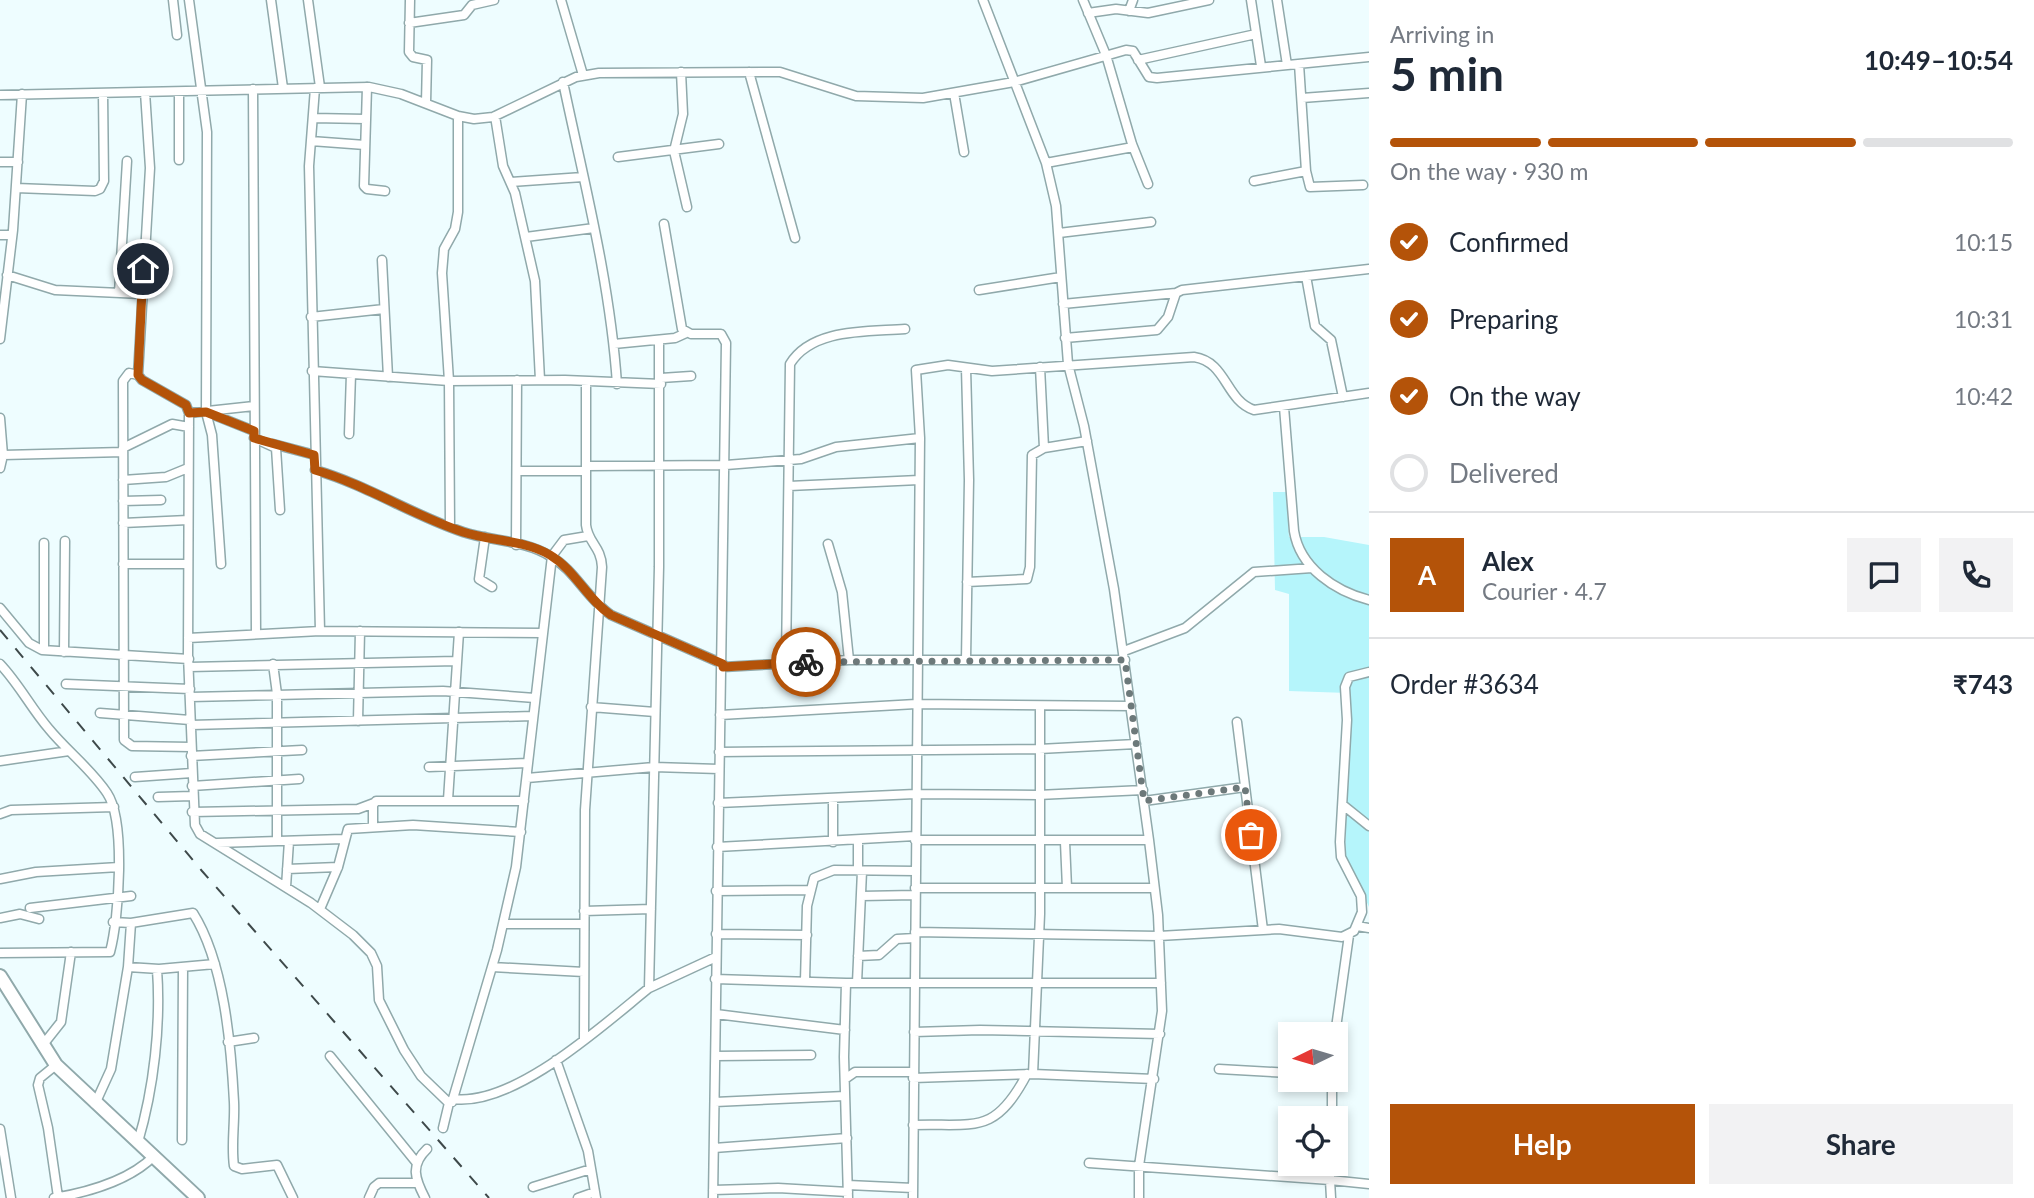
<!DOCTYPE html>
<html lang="en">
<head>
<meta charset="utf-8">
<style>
  :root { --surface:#fff; --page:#f2f2f3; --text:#1f2937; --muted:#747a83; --line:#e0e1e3; --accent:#b45309 }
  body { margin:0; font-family:Lato,sans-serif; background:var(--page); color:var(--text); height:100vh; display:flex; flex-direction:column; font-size:26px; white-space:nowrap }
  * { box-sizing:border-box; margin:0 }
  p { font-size:23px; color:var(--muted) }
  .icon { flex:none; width:38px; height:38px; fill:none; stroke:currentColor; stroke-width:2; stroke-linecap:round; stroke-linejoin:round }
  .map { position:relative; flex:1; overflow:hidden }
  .sheet { display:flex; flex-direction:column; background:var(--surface); width:665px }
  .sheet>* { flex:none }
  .needle { width:46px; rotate:265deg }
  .tools { position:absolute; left:1278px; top:1022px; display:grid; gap:14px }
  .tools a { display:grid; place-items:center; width:70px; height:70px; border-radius:0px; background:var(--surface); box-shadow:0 4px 10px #0003; font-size:35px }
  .pin { position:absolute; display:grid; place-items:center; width:60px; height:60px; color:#fff; margin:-30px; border:4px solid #fff; border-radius:50%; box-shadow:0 2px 7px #0007 }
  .courier { position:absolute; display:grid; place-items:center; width:70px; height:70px; margin:-35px; border:5px solid #b45309; border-radius:50%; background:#fff; color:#222; box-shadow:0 2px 9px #0007 }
  .head em { font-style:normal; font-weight:700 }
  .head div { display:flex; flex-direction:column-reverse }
  .head { display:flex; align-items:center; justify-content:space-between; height:119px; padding:0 21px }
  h1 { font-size:46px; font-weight:700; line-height:52px }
  .bar { display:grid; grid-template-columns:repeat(4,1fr); gap:10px 7px; align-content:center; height:84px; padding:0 21px }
  .bar i { height:9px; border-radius:5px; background:var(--line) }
  .bar .active { background:var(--accent) }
  .bar p { grid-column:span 4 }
  .line { display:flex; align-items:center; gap:18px; padding:0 21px; border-top:2px solid var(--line) }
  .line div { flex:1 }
  .round { display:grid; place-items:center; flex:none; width:74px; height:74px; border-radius:0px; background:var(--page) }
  ol { padding:0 21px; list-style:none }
  li { display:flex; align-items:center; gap:21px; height:77px }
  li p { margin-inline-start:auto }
  li .icon { padding:7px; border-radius:50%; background:var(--accent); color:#fff; stroke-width:4 }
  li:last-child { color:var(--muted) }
  li i { width:38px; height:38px; border:4px solid var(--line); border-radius:50% }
  .action { display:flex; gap:14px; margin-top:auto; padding:14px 21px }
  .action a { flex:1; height:80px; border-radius:0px; background:var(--accent); color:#fff; font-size:28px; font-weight:700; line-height:80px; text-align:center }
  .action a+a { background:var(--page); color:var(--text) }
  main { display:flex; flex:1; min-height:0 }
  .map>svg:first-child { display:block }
</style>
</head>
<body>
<main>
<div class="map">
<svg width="1369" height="1198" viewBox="0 0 1369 1198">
  <rect width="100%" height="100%" fill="#eefdff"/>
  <path fill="#b5f5fb" d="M1273,492h13l3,45h35l45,8v362l-24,-52 3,-162 -59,-2v-97l-14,-4z"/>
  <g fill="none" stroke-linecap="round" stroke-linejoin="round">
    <defs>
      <path id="minor" d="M173,0l4,35
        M189,0l18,132 -1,280 6,23 9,129
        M271,0l12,88
        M308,0l12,87
        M410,0l-1,52 4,5 14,3 -1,43
        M561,0l22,75
        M983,0l63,163 10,43 12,158 16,62 30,163 35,251 9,75 4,96 -23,155v32
        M1083,0l23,55 26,89 16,40
        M1251,0l10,66
        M1277,0l10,65
        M1129,11l4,-11
        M1088,13l28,-4 32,4 61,-13
        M409,23l55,-8 8,-10 22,-5
        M1138,60l118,-26
        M1299,64l7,107 4,16 53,-2
        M681,72l2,42 -9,37 13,56
        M749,72l46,166
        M563,82c21,100 47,199 54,302
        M367,87l-3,99 3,3 18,2
        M253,89l3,545
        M145,92l5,76 -12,207 4,5 44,25 3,8 -1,242 7,170 5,9 111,69 42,32 18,18 6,13 2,34 25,50 17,26 28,27 -6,25
        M954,93l10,59
        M0,95l369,-8 32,7 57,22 16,3 19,-2 83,-40 23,-4 181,-1 76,24 67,2 91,-16 112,-32 7,1 16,26 8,1 212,-21
        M1302,98l67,-5
        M495,116l8,50 12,27 20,88 5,99
        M313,118l53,1
        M311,141l54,4
        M618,157l101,-13
        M179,160v-68
        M0,162h18
        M1046,163l87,-16
        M1254,181l52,-10
        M511,182l72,-5
        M16,188l79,3 5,-2 4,-8 -1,-88
        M664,224l18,105 9,5h30l5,9 -13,855
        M1059,233l92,-11
        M0,235h12
        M526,237l68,-9
        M382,260l6,117
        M7,275l48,15 87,4
        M1306,276l9,50 16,14 12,57
        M979,290l82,-13
        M119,293l8,-132
        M1063,304l113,-11
        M311,317l73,-8
        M1065,338l92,-8 11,-13 8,-24 6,-3 187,-21
        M0,339l13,-109 9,-136
        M614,344l61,-6 11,-5
        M1040,367l4,81
        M966,368l3,112 -3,180
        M312,371l137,10 116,-1 96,4
        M138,375l-9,-2 -6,8 1,359 8,6 59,1
        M661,378l30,-2
        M1284,407l10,124c6,37 41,60 75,69
        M189,413l65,-7
        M209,413l45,18
        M0,418l3,37 -3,13
        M349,434l2,-60
        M254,438l22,10 4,62
        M273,444l42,11
        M123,448l49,-24 17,3
        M3,455l120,-3
        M586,466l140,-1 75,-6 35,-12 84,-9
        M315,470c52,15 97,45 148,62 27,9 62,8 87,24 25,14 37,43 61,59l112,49
        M517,471h69
        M123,480l43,-3 22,-9
        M789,486l130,-6
        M123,501l38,-1
        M123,523l65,-3
        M450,527l-1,-146 -7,-108 2,-24 11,-20 3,-17v-96
        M485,537l-6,42 13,8
        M828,544l14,48 7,68
        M516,545l1,-165
        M123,564h65
        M967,582l60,-3 3,-12 2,-112 12,-7 43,-7
        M0,608l29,35 13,7 147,9
        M320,631l223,2
        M188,638l132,-7 -11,-465 6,-78
        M44,650v-107
        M1124,651l61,-23 69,-56 58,-4
        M64,652l1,-111
        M786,662l4,-298c22,-36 77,-32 115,-35
        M0,664c19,20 31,44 49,65 18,22 42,40 58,64 19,28 12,126 3,159l-110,1
        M273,664l4,30v147
        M189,667l267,-6
        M723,667l126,-7h276
        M66,684l124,5
        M190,697l253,-6 92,7
        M591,707l64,5
        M100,713l90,7
        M720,715l196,-11 215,2
        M358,721l2,-90
        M1237,722l26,208
        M191,725l342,-9
        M719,752l320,-3 97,-5
        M191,756l111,-6
        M0,761l69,-10
        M429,767l99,-4
        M135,777l57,-4
        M527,778l127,-11 65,2
        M192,786l107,-7
        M158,797l34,-1
        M833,798v44
        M448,800l11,-168
        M1144,801l101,-14
        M718,803l197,-9 123,1 105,-5
        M1343,805l26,21
        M192,812l166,-3 16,-6
        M0,814l11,-4 103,-3
        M373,826v-21l3,-4h148
        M915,840h234
        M858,841v30
        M1065,842l2,46
        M217,843l126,-4
        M717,847l198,-11
        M287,869l51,-2
        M0,879l36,-7 83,-5
        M286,887l3,-46
        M915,888h239
        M716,891l94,-1
        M861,896l54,-1
        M30,908l101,-12
        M320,909l18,-42 10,-38 65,-4 108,7
        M584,911l67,-2
        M0,918l20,-4 19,5
        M113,922l18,1 62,-10c31,49 38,131 41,189 1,21 -3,43 0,64l8,3 35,-4 16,33
        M504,924h80
        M1357,926l12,2
        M915,932l244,4 120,-7 63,8 12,-6 8,-19 -1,-16 -20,-39 -1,-15 7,-122 -2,-33 4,-10 20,-5
        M716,934l91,1
        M858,956l21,-1 18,-16 18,-1
        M128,967l31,2 56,-5
        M492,967l92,5
        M715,979l131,4h315
        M805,981l2,-75 7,-28 20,-8 81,1
        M846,983l-2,74 4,141
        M857,983l5,-112
        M649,988l67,-31
        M716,1014l129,16
        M914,1032l66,-2 180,4
        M1335,1035l14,-100
        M584,1040l1,-230 17,-243c-1,-21 -14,-24 -16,-42v-144
        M228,1042l26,-4
        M42,1046l19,-24 10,-70
        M330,1056l86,106
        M716,1056l95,-1
        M556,1060l32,91 8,47
        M56,1065l-16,13 -2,7 10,43 10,69
        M1219,1069l71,4
        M1033,1074l7,-160v-208
        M913,1078l120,-4 121,5
        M845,1079l10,-7h58
        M1332,1080v38
        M453,1099c61,8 150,-74 196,-111l10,-421v-227
        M452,1102l45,-152 19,-83 36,-311 12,-16 24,-4
        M715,1102l130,-6
        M95,1104l16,-35 17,-102 3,-44
        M913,1125c63,-2 81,11 114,-51
        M0,1129l11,69
        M182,1140l1,-173
        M138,1142c16,-54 23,-118 19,-173
        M714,1148l133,-10
        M1089,1163l241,17 1,18
        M1330,1164v16l39,4
        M848,1185l65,3
        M533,1187l58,-18
        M713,1190l65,-2 70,4
        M54,1198c35,-6 75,-17 100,-42
        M369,1198l5,-11 5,-4h38
        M425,1198c-10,-19 -15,-33 2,-49
        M578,1198l17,-6
        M913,1198l7,-760 -4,-68 32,-5 44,6 202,-14c33,5 31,43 60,53l115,-17"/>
      <path id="highway" d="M0,976l56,89 142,133"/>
    </defs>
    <use href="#minor" stroke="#90a9ab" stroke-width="11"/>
    <use href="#highway" stroke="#90a9ab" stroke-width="16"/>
    <use href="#minor" stroke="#fff" stroke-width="8"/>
    <use href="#highway" stroke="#fff" stroke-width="12"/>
    <path stroke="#3e494a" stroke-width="2" stroke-dasharray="12 12" stroke-linecap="butt" d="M0,630l202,241 287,327"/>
  </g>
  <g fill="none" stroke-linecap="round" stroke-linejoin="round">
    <path stroke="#6d797a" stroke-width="7" stroke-dasharray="0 12.6" d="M806,662l319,-2 19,141 101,-14 6,48"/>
    <path stroke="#b45309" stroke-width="9" d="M143,269l-5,106 4,5 44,25 3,8 17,-1 48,19v7l60,17 1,15c52,15 97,45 148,62 27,9 62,8 87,23 25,15 37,44 61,60l112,49v3l83,-5"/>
  </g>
</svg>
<div class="tools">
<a><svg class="needle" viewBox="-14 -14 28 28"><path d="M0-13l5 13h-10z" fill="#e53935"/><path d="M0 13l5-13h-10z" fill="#747a83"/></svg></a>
<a><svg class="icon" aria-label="locate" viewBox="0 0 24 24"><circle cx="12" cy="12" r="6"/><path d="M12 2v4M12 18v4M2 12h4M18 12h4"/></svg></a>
</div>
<div class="pin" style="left:1251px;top:835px;background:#ea580c"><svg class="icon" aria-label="bag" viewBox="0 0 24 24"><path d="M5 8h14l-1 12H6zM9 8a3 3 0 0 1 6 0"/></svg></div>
<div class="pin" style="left:143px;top:269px;background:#1f2937"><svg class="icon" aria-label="home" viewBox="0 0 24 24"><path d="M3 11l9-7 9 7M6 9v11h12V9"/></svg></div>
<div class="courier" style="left:806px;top:662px"><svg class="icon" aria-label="bike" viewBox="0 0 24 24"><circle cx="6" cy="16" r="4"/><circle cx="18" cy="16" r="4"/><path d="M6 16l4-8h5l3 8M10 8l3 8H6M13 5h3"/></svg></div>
</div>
<section class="sheet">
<div class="head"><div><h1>5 min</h1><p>Arriving in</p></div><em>10:49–10:54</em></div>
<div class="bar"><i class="active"></i><i class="active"></i><i class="active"></i><i></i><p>On the way · 930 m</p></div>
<ol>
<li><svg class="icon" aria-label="check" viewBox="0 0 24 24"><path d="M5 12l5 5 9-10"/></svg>Confirmed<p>10:15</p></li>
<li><svg class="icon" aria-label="check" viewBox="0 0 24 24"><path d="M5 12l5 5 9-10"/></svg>Preparing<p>10:31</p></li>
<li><svg class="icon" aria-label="check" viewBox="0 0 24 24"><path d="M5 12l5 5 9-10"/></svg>On the way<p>10:42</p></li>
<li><i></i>Delivered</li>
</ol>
<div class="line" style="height:126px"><b class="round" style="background:var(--accent);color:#fff">A</b><div><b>Alex</b><p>Courier · 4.7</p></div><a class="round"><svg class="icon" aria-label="chat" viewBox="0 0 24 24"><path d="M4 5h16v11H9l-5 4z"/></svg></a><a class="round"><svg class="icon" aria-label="phone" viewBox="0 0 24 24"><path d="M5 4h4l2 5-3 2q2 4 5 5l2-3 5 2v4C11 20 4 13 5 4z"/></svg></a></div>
<div class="line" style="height:91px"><div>Order #3634</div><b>₹743</b></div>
<div class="action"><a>Help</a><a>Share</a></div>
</section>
</main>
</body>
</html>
